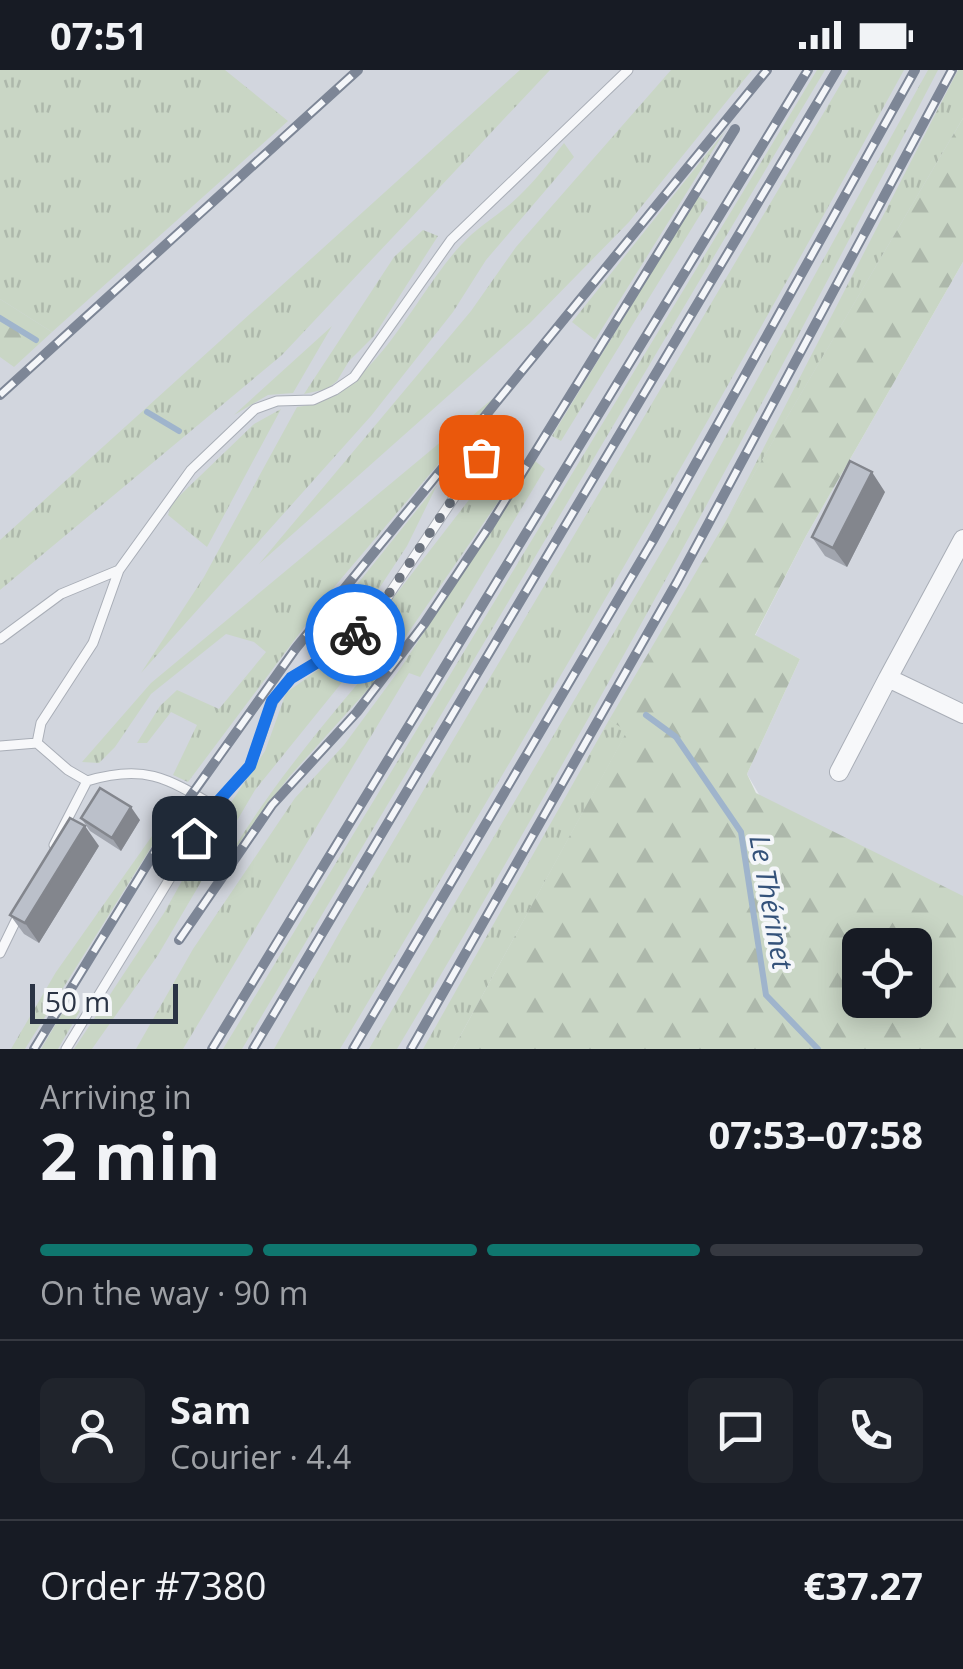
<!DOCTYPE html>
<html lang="en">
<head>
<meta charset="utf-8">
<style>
  :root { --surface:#171b24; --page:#20242c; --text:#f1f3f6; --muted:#9ea1a6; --line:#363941; --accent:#0f766e }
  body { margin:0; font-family:"Open Sans",sans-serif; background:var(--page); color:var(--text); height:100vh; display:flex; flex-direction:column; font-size:38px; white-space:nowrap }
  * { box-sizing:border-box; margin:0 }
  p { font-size:32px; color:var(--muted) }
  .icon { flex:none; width:55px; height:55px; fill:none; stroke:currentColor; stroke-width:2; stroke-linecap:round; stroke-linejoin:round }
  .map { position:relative; height:979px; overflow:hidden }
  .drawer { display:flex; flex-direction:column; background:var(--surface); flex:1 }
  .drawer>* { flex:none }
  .buttons { position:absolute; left:842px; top:858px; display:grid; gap:20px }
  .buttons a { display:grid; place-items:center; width:90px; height:90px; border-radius:15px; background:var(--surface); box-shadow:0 5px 25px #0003; font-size:50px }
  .scale { position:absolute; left:30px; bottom:25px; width:148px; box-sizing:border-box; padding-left:10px; border:5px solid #2b3445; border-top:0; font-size:28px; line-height:35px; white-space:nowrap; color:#2b3445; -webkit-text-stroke:8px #f4f6f9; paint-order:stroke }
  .pin { position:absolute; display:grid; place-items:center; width:85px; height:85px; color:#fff; margin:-42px; border-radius:20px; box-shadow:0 5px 15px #0006 }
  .courier { position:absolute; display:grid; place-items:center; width:100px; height:100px; margin:-50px; border:8px solid #1a73e8; border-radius:50%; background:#fff; color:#222; box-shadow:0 2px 12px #0007 }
  .overview em { font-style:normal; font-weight:700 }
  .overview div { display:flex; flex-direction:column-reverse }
  .overview { display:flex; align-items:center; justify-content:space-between; height:170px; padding:0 40px }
  h1 { font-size:65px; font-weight:700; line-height:75px }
  .bar { display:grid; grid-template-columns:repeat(4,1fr); gap:15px 10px; align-content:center; height:120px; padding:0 40px }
  .bar i { height:12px; border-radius:8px; background:var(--line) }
  .bar .on { background:var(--accent) }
  .bar p { grid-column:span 4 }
  .line { display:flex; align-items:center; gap:25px; padding:0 40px; border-top:2px solid var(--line) }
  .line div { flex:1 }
  .round { display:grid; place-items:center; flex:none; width:105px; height:105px; border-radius:15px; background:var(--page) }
  .status { display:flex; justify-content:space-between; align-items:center; height:70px; padding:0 50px; background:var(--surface); direction:ltr }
  .status svg { height:28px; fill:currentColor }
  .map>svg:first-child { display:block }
</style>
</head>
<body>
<div class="status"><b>07:51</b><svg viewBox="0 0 49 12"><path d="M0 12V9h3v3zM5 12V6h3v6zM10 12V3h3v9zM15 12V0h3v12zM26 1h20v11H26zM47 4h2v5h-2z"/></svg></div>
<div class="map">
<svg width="963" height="979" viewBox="0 0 963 979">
  <defs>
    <pattern id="grass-tufts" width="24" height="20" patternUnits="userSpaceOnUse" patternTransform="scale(2.5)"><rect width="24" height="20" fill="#c9d6c5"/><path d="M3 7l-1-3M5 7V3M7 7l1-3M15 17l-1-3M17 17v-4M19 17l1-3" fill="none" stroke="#adb8ab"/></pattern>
    <pattern id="forest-firs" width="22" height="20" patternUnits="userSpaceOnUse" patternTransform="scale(2.5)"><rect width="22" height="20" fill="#c9d6c5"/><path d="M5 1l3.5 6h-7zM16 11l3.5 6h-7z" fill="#adb8ab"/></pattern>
  </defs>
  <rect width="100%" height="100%" fill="#e4e7ec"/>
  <path fill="#d2d6de" d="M0,0h963v48l-510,931h-453z
    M963,192v638l-203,-104 -13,-22 53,-115 -45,-23 51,-100z"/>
  <path fill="url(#grass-tufts)" d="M0,0h225l63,51 -236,211 -52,-33z
    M520,0h30l-268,285 -282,235v-50z
    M671,0h81l-123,152 -99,101 -271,241 212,-253 45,-64z
    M817,0h8l-583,979h-19z
    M849,0h55c-181,330 -371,656 -564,979h-66l68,-121z
    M928,0h10c-172,331 -350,658 -541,979h-28l300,-510z
    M958,0h5v48l-238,405z
    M725,61l-130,209 -23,-18z
    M564,73l10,14 -88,103 -33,52 -82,104 -230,257 63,-96 93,-170c77,-10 115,-109 164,-162 17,-19 40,-31 58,-49 17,-16 31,-35 45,-53z
    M698,126l10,6 -147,239 -9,-5z
    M423,160l15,6 -64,100 -25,25 -12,20 -10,8 -23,5 90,-137z
    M332,256l-39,67 -25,2 -34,20z
    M496,326l-161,190 -147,196 -15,-7 24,-50 -26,-13 -24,31h-10l23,-37 17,-16 42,19 47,-57 -12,-10 -28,-8 -75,60 -36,53 -16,16 -17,-1 69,-79z
    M281,339l-74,138 -39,-32 4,-12 82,-79z
    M499,391l21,9 -147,214 -84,93 -60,80c47,-80 108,-148 167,-219l-10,-10 -131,162 -97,165 -66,94h-18l90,-136 33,-59 68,-103 21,-58 77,-56z
    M535,391l10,8 -125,208 -11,-4 -226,376h-47l57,-100 102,-151 49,-53 56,-76z
    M437,415l-30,61 -54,82 -44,36 13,-36z
    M609,650l19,10 -175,319h-30z
    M152,766l3,5 -130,208h-14l45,-77z
    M67,935l13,6 -22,38h-17z"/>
  <path fill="url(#forest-firs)" fill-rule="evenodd" d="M963,48v144l-157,274 -51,99 45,24 -53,115 9,19 207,103v153h-510l174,-318 -18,-11zM860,875h55v55h-55z
    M0,229l52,33 -38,35 -14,-10z"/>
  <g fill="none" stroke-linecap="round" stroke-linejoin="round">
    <path stroke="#9fb4cc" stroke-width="6" d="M0,248l36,22
      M147,342l32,19
      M646,645l30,22 65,95 25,163 52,54"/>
    <defs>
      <path id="lane" d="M0,569l61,-45 58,-24 72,-100 64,-61 22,-8 36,-1 22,-10 19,-13 97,-137 177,-170
        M37,673l4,-20 52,-80 26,-73
        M0,676l37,-3 31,27 19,11c56,-17 79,-4 127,25l-148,243
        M214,736l36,-40 23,-65 18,-23 50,-30 37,-37 124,-185
        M54,775l33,-64
        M0,883l20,-41"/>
      <path id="street" d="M963,469l-75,139 75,36
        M839,702l49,-94"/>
    </defs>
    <use href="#lane" stroke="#a9aeb7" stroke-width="11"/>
    <use href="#street" stroke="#a9aeb7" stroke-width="20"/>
    <use href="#lane" stroke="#f7f8fa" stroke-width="9"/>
    <use href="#street" stroke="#f7f8fa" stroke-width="18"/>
    <defs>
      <path id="rail" d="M0,325l358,-325
        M179,870l93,-135 85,-93 67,-88 66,-99 245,-396
        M34,979l144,-235 118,-166 471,-578
        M212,979l596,-979
        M253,979l584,-979
        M353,979l299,-507 263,-472
        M411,979l266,-467 275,-512"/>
    </defs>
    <use href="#rail" stroke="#7d8696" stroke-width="10"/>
    <use href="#rail" stroke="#f4f6f9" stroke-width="6" stroke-dasharray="19" stroke-linecap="butt"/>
  </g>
  <path fill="#a1a5ae" d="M885,422l-38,75 -22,-11 -13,-19z
    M81,748l59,2 -19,31 -31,-20z
    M99,776l-60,97 -15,-9 -14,-19z"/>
  <path fill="#83868d" d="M872,402l13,20 -38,75 -14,-19z
    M131,737l9,13 -19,31 -9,-13z
    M85,756l14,20 -60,97 -14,-20z"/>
  <path fill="#bbc0ca" stroke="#83868d" stroke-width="2.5" d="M850,391l22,11 -39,76 -21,-11z
    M100,718l31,19 -19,31 -31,-20z
    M70,748l15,8 -60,97 -15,-8z"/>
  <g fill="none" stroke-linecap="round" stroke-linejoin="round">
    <path stroke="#6c737f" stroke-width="10" stroke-dasharray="0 18" d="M355,564l23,-24 103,-153"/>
    <path stroke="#1a73e8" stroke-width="12" d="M194,768l20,-32 36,-40 22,-65 19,-23 50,-30 14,-14"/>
  </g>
  <g text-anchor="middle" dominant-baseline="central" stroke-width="8" stroke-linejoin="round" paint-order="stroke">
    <g font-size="28" font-style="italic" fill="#34527a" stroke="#f4f6f9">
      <text transform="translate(772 832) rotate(80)">Le Thérinet</text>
    </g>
  </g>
</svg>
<div class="buttons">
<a><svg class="icon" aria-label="locate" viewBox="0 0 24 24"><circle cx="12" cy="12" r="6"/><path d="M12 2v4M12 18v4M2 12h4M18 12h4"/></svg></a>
</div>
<div class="scale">50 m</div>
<div class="pin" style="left:481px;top:387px;background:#ea580c"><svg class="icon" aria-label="bag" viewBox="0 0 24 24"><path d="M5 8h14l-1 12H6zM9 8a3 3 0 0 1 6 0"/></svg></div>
<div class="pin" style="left:194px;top:768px;background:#1f2937"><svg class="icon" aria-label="home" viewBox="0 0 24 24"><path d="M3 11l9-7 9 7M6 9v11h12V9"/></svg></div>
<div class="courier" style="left:355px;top:564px"><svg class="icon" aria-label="bike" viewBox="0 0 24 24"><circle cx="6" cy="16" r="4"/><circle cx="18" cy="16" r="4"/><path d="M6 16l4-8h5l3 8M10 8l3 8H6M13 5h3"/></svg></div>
</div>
<section class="drawer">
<div class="overview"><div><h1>2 min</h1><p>Arriving in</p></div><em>07:53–07:58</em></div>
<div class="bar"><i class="on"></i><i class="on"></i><i class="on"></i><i></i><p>On the way · 90 m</p></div>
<div class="line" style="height:180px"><a class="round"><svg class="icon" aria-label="person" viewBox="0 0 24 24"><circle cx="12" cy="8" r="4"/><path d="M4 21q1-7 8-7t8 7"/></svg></a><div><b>Sam</b><p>Courier · 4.4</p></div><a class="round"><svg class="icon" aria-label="chat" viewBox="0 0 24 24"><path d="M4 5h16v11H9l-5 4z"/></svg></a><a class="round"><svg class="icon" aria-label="phone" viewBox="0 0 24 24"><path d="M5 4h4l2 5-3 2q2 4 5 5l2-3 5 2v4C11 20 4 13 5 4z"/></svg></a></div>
<div class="line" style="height:130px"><div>Order #7380</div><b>€37.27</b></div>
</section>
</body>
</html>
